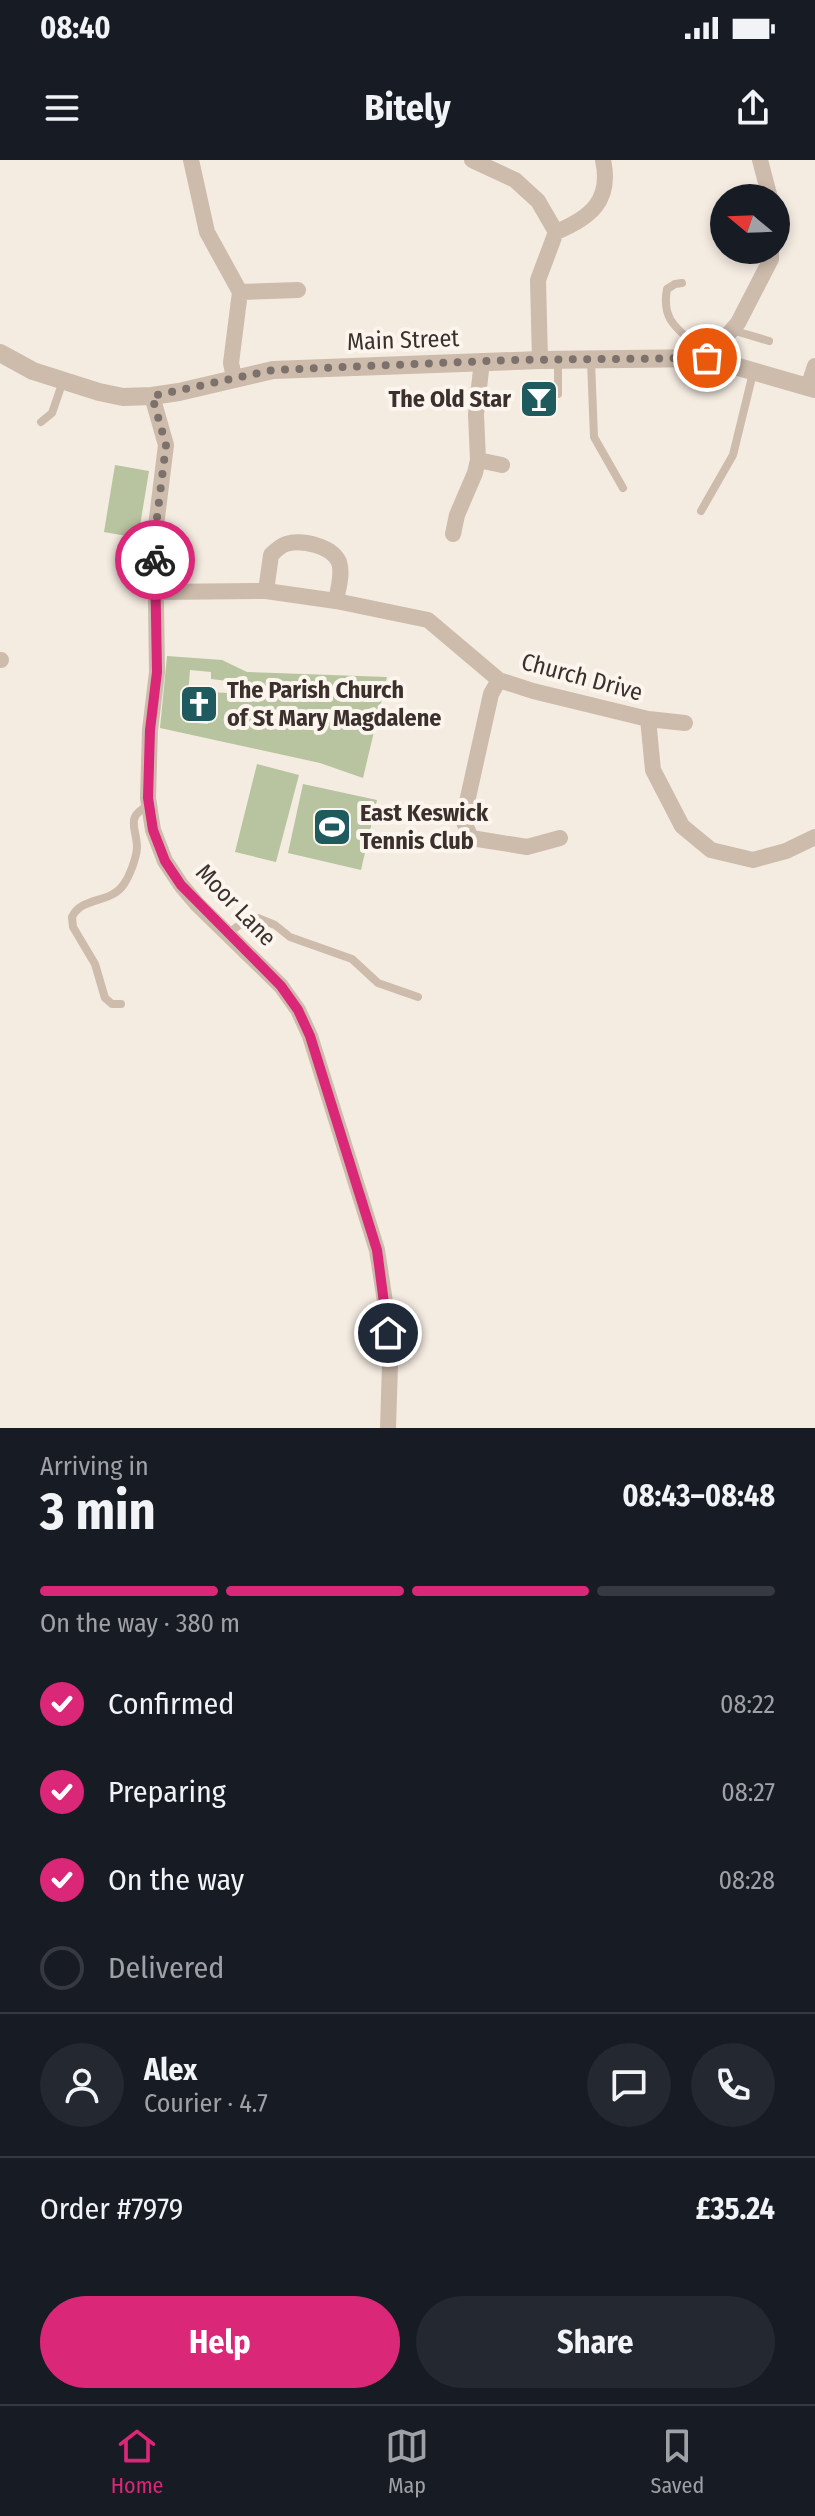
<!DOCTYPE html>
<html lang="en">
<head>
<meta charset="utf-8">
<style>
  :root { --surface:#171b24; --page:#242831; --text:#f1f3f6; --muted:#9ea1a6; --line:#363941; --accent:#db2777 }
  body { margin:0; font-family:"Fira Sans Condensed",sans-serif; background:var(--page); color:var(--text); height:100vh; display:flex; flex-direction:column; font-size:30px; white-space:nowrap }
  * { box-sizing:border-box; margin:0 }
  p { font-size:26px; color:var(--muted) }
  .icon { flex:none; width:44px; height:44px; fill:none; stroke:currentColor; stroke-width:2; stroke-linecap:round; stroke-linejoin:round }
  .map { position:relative; height:1268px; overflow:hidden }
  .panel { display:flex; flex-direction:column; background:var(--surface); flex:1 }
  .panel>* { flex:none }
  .needle { width:52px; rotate:289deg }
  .fabs { position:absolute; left:710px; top:24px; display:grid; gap:16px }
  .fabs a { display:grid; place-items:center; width:80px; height:80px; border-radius:50%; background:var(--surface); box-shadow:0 4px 12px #0003; font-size:40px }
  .pin { position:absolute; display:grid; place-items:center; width:68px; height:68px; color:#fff; margin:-34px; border:4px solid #fff; border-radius:50%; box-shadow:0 2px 8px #0007 }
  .courier { position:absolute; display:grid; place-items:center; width:80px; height:80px; margin:-40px; border:6px solid #db2777; border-radius:50%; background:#fff; color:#222; box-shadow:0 2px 10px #0007 }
  .summary em { font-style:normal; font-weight:700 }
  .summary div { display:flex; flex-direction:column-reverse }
  .summary { display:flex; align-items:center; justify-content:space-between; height:136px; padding:0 40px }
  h1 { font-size:52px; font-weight:700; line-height:60px }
  .bar { display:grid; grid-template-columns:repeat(4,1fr); gap:12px 8px; align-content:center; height:96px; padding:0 40px }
  .bar i { height:10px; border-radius:6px; background:var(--line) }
  .bar .selected { background:var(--accent) }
  .bar p { grid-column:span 4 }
  .line { display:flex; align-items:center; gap:20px; padding:0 40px; border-top:2px solid var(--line) }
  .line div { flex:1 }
  .round { display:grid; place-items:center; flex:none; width:84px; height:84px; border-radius:42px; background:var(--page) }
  ol { padding:0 40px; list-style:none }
  li { display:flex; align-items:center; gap:24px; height:88px }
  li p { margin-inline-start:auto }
  li .icon { padding:8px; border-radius:50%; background:var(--accent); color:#fff; stroke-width:4 }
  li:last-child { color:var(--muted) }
  li i { width:44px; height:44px; border:4px solid var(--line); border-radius:50% }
  .button { display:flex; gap:16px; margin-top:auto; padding:16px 40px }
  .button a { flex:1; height:92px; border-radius:48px; background:var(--accent); color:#fff; font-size:32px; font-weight:700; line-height:92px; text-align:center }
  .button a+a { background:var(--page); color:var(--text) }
  .status { display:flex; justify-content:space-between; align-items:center; height:56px; padding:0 40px; background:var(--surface); direction:ltr }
  .status svg { height:22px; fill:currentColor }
  header { display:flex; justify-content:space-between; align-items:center; height:104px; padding:0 40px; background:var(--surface); font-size:36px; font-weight:700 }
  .tabs { display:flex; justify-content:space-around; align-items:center; height:112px; border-top:2px solid var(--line); background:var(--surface); font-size:22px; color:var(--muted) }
  .tabs a { display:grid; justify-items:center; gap:4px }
  .tabs .selected { color:var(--accent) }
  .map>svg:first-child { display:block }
</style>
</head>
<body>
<div class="status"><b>08:40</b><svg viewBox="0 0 49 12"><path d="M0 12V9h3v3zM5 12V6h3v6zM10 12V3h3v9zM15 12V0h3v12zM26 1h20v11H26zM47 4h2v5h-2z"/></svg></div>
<header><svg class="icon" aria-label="menu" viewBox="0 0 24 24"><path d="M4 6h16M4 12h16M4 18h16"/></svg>Bitely<svg class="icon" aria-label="share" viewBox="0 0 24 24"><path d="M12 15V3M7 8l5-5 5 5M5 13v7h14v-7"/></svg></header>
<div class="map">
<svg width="815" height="1268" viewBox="0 0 815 1268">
  <rect width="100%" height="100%" fill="#f4ebe1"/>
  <path fill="#b8c4a0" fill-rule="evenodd" d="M115,305l34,6 -11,67 -34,-6z
    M167,496l55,4 25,12 140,5 -24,101 -43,-15 -160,-35zM190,510l21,2v7l17,2 -1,12 -16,-1 -3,32 -22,-2z
    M257,604l42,11 -23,87 -41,-10z
    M303,624l74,16 -16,70 -73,-17z"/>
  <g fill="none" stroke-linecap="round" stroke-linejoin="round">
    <path stroke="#cdbbac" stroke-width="8" d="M682,123l-7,1 -8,5c-5,27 6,37 25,53l3,16
      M732,170l37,11
      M591,201l3,76 29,51
      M558,234v-34
      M41,262l11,-9 11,-32
      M701,351l32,-56 20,-82
      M228,773l19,-13 11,-2 17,7 15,12 62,22 26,24 40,14
      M121,844h-9l-7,-6 -10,-34 -22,-37 -1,-10c10,-21 39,-13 52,-33 6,-9 12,-25 13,-36 0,-21 -13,-30 12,-43"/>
    <path stroke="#cdbbac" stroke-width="16" d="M191,0l16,72 33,60 -9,71 3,14
      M472,0l43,20 23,21 18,31 -18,48 2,80
      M760,0l10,38
      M556,72c34,-14 56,-31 47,-72
      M240,132l58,-2
      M707,198l31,-35 33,-64v-9
      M808,227l7,-21
      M152,236l14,49 -11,89 2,138 -7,58 -2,68 5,32 12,31 16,24 16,19 84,82 17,24 12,26 67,214 8,52 5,62 -2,64
      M478,300l24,5
      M453,374l4,-19 18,-42 3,-13 -2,-46 6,-53
      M266,431l5,-36c5,-5 9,-9 15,-11 16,-5 46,2 53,18 4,12 -1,27 -3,39
      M155,432l111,-1 70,10 92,19 71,60 34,11 115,28 37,4
      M0,500h1
      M499,520l-8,14 -28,126 8,18 56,9 33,-9
      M648,559l5,51 29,56 29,24 42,10 33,-9 29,-14"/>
    <path stroke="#cdbbac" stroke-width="18" d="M0,193l33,18 66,21 24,5 29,-1 27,-4 94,-22 267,-10 167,-2 108,31"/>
  </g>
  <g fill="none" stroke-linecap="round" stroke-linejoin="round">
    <path stroke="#7c716b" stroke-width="8" stroke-dasharray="0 14.4" d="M155,400v-26l11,-89 -14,-49 121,-26 238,-10 196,-2"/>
    <path stroke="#db2777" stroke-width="10" d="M155,400l2,112 -7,58 -2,68 5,32 12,31 16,24 100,101 17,24 12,26 67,214 11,83"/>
  </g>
  <defs>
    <symbol id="bar-square" viewBox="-11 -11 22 22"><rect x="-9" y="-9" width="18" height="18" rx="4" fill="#1f5a5e" stroke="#fbf5ee"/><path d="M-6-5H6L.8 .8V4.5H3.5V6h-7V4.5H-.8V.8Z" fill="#fff"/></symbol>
    <symbol id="church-square" viewBox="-11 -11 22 22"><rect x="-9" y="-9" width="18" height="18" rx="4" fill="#1f5a5e" stroke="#fbf5ee"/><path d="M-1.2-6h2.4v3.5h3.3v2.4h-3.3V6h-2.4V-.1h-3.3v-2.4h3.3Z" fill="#fff"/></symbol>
    <symbol id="stadium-square" viewBox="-11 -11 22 22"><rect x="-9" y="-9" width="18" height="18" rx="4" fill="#1f5a5e" stroke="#fbf5ee"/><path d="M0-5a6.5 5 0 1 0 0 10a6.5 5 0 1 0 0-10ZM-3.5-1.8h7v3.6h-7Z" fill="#fff"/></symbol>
  </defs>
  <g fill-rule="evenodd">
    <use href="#bar-square" x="517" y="217" width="44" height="44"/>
    <use href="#church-square" x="177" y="522" width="44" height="44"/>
    <use href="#stadium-square" x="310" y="645" width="44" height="44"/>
  </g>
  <g text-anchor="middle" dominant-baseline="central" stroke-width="8" stroke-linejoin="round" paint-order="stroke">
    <g font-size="24" fill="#3b302b" stroke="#fbf5ee">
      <text transform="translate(403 180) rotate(-2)">Main Street</text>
      <text transform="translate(582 517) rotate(15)">Church Drive</text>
      <text transform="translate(236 745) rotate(46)">Moor Lane</text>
    </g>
    <g font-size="24" font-weight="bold" fill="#3b302b" stroke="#fbf5ee" text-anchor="start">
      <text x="511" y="239" text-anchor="end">The Old Star</text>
      <text x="227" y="530">The Parish Church<tspan x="227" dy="28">of St Mary Magdalene</tspan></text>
      <text x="360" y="653">East Keswick<tspan x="360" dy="28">Tennis Club</tspan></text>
    </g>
  </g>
</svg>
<div class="fabs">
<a><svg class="needle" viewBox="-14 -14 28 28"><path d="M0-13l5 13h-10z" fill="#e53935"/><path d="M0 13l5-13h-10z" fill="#9ea1a6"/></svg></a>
</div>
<div class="pin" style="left:707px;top:198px;background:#ea580c"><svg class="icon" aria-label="bag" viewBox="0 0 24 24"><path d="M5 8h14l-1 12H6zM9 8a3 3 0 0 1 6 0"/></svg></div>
<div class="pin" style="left:388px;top:1173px;background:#1f2937"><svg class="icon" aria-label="home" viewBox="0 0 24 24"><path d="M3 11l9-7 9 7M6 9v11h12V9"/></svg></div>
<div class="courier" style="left:155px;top:400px"><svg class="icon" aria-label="bike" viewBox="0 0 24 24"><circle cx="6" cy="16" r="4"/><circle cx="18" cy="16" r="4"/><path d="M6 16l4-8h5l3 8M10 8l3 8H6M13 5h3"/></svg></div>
</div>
<section class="panel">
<div class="summary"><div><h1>3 min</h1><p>Arriving in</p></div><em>08:43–08:48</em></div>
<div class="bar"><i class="selected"></i><i class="selected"></i><i class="selected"></i><i></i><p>On the way · 380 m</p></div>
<ol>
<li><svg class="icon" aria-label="check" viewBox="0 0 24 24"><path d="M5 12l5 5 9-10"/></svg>Confirmed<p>08:22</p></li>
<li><svg class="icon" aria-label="check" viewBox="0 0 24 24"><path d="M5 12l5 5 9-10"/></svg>Preparing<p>08:27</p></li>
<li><svg class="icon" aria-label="check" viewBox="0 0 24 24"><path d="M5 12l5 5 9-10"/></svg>On the way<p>08:28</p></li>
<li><i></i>Delivered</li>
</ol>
<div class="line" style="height:144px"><a class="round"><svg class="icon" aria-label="person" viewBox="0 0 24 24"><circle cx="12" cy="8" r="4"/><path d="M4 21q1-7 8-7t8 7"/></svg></a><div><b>Alex</b><p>Courier · 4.7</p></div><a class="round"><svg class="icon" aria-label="chat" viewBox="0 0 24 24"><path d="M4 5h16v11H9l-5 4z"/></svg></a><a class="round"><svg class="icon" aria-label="phone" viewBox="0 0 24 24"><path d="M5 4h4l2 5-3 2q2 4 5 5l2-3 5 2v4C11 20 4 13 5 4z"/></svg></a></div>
<div class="line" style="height:104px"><div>Order #7979</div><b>£35.24</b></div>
<div class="button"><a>Help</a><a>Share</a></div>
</section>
<nav class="tabs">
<a class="selected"><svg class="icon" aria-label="home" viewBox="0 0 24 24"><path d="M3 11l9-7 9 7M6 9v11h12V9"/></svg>Home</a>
<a><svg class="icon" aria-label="map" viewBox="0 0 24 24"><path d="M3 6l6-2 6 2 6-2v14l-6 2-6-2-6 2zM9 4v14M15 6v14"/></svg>Map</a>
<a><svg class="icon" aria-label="saved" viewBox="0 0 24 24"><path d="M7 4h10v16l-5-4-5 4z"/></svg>Saved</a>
</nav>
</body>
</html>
